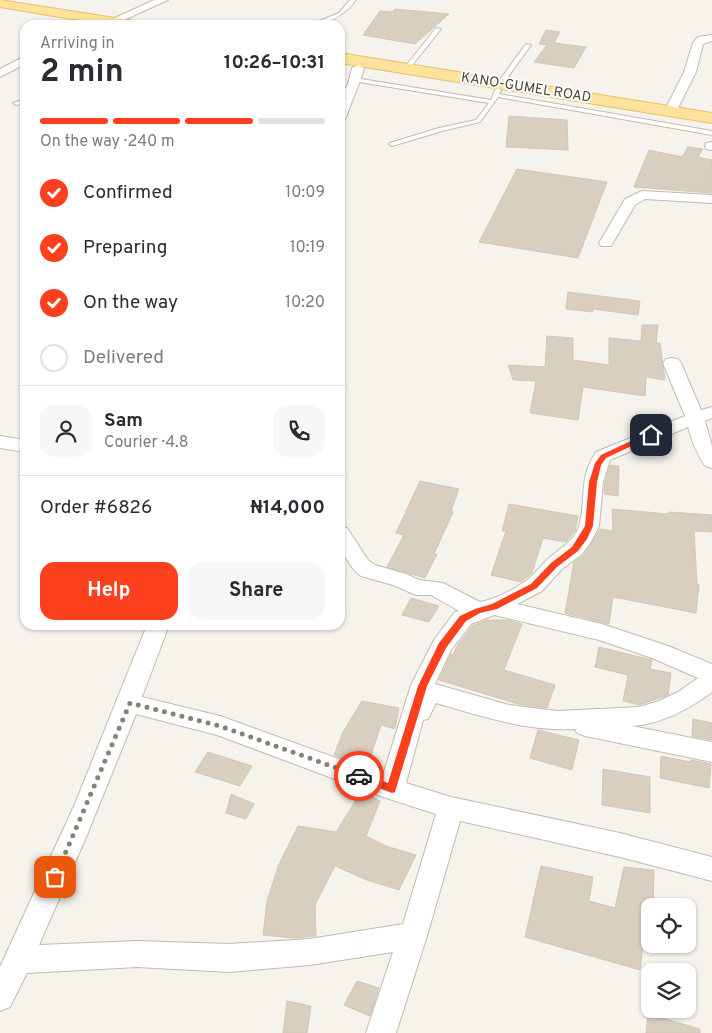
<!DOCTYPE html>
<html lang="en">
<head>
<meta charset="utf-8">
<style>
  :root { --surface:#fff; --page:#f7f7f7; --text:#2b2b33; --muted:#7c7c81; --line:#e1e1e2; --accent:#fc3f1d }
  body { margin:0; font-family:Overpass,sans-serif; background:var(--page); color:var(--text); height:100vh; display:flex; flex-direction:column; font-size:19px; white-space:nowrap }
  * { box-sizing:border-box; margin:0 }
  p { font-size:16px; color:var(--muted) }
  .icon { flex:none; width:28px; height:28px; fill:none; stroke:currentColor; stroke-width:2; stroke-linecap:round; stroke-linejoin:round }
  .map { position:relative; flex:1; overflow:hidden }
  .panel { position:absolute; left:20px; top:20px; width:325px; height:610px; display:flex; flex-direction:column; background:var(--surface); border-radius:15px; box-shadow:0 1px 4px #0004 }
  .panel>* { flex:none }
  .buttons { position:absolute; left:641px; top:898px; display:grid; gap:10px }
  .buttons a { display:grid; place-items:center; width:55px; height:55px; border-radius:10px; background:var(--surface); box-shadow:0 1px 4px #0004; font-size:25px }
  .pin { position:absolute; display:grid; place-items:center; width:42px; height:42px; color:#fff; margin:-21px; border-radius:10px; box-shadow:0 2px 8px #0006 }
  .courier { position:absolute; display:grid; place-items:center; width:50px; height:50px; margin:-25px; border:4px solid #fc3f1d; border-radius:50%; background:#fff; color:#222; box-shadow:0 1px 6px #0007 }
  .summary em { font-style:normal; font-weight:700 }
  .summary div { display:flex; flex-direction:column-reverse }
  .summary { display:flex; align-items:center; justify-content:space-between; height:85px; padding:0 20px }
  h1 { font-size:32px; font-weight:700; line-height:38px }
  .bar { display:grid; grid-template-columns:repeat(4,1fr); gap:8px 5px; align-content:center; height:60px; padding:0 20px }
  .bar i { height:6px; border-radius:4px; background:var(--line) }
  .bar .selected { background:var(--accent) }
  .bar p { grid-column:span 4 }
  .line { display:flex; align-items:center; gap:12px; padding:0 20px; border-top:1px solid var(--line) }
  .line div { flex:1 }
  .round { display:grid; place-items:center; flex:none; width:52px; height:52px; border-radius:15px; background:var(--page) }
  ol { padding:0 20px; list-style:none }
  li { display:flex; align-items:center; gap:15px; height:55px }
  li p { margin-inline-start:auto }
  li .icon { padding:5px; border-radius:50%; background:var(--accent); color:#fff; stroke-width:4 }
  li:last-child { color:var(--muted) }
  li i { width:28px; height:28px; border:2px solid var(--line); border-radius:50% }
  .button { display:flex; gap:10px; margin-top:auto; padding:10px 20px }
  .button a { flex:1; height:58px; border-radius:15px; background:var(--accent); color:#fff; font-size:20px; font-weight:700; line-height:58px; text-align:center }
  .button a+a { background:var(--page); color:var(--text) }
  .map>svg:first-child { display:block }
</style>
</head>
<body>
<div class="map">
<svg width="712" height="1033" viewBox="0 0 712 1033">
  <rect width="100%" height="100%" fill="#f6f3ec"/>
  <path fill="#d8cfc1" stroke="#d3c7b4" d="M395,9l54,5 -34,30 -52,-9 17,-24 12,1z
    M546,30l14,2 -6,11 32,4 -12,21 -40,-6 13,-17 -8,-1z
    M509,116l58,4 1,30 -62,-3z
    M688,147l15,2 -5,8 14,3v33l-78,-6 15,-37 33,7z
    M517,169l90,13 -29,76 -99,-16z
    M568,292l72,9 -2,14 -45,-6v3l-27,-3z
    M642,325h16l-2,18h4l5,37 -19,-3 -1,19 -62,-9 -5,33 -48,-7 6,-32 -23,-1 -5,-15 37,2 2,-31 26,2v22l36,5v-27l32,3z
    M610,465l9,1 -1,30 -14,-2 1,-12z
    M420,481l39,8 -8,22 2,1 -19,42h3l-12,24 -38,-11 17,-32 -8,-2z
    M509,504l69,12 -3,15 -9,11 -23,-4 -11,35 -11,9 -30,-7 15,-44h-4z
    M612,509l57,5v-2l43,3v17l-18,-1 3,53 2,1 -3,28 -83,-16 -4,27 -44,-11 9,-51 10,-7 16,-26 13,2z
    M411,598l28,8 -10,16 -27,-7z
    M487,620h21l14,4 -18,46 51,15 -8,23 -29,-4 -79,-24 12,-26 2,1 4,-9 15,-20z
    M599,647l53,13 -2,9 21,4 -3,22 -29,10 -16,-4 5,-26 -33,-8z
    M362,701l37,7 -4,21 -14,-4 -14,42 -33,-12 9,-23z
    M693,719l19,4v17l-20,-4z
    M538,730l41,10 -7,30 -42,-12z
    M208,752l44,14 -12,20 -45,-14z
    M661,756l29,6 1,-2 20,4 -2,24 -49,-10z
    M603,769l47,8v36l-48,-8z
    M361,792l19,9 -14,35 20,10 30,9 -17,35 -32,-10 -32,-14 -20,39 1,31 -21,2 -32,-3 4,-34 12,-37 19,-38 38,6z
    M231,794l23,10 -8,15 -20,-6z
    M541,866l52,11 -4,24 26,7 9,-41 30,3 -1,36h-3v6l-3,-2 -7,60 -115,-33z
    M357,981l22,7 -9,28 -26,-11z
    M287,1001l24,5 -4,27h-24z
    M648,1014l52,15v4h-54z"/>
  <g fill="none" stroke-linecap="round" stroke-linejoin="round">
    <defs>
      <path id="service" d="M350,0h6c-12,15 -27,25 -47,25l30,-12z
        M436,28l5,1 -32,40h-4v-2z
        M526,44l5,1 -29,40h-4l-1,-1z
        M355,78l136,22 4,-10 3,-2 3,2 -2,4 213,37v4l-214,-38 -18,25 -38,9 -50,15 -3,-2 1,-1 49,-15 37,-8 13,-17 -136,-22v-2z
        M25,99v4l-9,2 -3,-2z"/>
      <path id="minor" d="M154,0h14l-53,24h-8l-1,-2z
        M712,35v6l-9,3 -7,28 -20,40 -6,4 -4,-1 -2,-3 20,-40 9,-29 5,-6z
        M25,56v8l-25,13v-8z
        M358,65l6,3c-4,17 -13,33 -18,50l-6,4v-24l8,-14 4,-16z
        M712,142v8l-6,-1 -1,-3 1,-3z
        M642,191l70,4v8l-67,-4 -10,6 -24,41h-10l-2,-3 26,-44z
        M672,358l6,1 3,4 20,47 11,-3v11l-7,3 7,25v22l-7,-2c-8,-12 -13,-24 -17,-39l-78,33 -7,22 -4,44 -8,16 -9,12 -21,16 -19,21 -25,13 85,20 66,22 44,18v28c-23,17 -50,32 -80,34l80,16v20l-127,-26 -8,-3 -2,-4c-48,3 -94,-13 -139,-26l-8,16 -5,1 -17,63 45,14 169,36 92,24v24l-92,-24 -160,-36 -33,115 -31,97h-30l27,-81 -83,13 -81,7 -92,-5 -110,6 -17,34 -10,4v-44l74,-161 73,-181h22l-27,72 78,19 163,59 28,-90 23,-45 21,-28 4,-1 -28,-16h-15l-23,-10 -32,-9 -7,-6 -14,-21v-23l7,2 21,32 7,5 31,9 13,6 24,3 37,19c15,-3 33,-12 46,-21 7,-5 13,-13 19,-19 11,-12 29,-19 34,-36 8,-28 -1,-47 17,-74l89,-36 -22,-53 3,-4zM494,615l105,25 53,18 46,20 -20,14 -19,9 -20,6 -82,4 -48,-6 -74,-21 16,-34 20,-26zM136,714l81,21 166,62 53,17 -33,110 -93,15 -81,5 -92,-3 -98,4 48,-110z
        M0,436l25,4v12l-25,-4z"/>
      <path id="primary" d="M0,0l134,21 5,1 2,3h-33l-108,-18z
        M340,53l372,60v10l-372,-60z"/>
    </defs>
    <use href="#service" stroke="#c2bbae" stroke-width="2"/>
    <use href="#minor" stroke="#c2bbae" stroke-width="2"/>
    <use href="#primary" stroke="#e6c16a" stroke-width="2"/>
    <use href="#service" fill="#fff" fill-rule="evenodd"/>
    <use href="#minor" fill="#fff" fill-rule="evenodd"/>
    <use href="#primary" fill="#ffe39c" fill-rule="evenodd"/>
  </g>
  <path fill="#fc3f1d" d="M648,433l7,2 -49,23 -5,7 -4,17 -4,44 -6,13 -9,12 -21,16 -20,21 -40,21 -17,4 -14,8 -20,27 -19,38 -32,106 -3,1 -37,-14v-6l4,-1 29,11 30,-97 21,-43 21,-27 15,-7 17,-5 39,-20 20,-21 21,-16 13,-21 4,-44 6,-19 6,-8z"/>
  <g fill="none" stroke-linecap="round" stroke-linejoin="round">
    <path stroke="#878178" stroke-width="5" stroke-dasharray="0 9" d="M55,877l75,-174 90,23 139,50"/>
  </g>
  <g text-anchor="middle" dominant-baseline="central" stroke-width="4" stroke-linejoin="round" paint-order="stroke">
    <g font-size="14" fill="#4b4439" stroke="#fff">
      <text transform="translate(526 88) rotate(9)">KANO-GUMEL ROAD</text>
    </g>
  </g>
</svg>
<div class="buttons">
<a><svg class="icon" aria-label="locate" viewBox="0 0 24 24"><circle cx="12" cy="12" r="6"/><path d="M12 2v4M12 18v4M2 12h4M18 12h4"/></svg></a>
<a><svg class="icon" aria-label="layers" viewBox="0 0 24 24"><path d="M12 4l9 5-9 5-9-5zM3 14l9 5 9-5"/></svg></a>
</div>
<div class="pin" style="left:55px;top:877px;background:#ea580c"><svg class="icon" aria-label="bag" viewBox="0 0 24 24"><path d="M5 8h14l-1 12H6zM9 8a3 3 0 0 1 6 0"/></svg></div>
<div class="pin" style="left:651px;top:435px;background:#1f2937"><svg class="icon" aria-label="home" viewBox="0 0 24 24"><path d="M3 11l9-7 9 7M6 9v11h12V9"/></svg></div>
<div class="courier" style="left:359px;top:776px"><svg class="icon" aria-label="car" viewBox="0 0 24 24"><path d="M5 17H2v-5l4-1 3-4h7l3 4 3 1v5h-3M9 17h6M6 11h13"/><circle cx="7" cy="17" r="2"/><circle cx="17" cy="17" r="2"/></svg></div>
<section class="panel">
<div class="summary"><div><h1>2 min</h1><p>Arriving in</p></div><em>10:26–10:31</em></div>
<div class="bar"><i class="selected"></i><i class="selected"></i><i class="selected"></i><i></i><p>On the way · 240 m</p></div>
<ol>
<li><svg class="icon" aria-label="check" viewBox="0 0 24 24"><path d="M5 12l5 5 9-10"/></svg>Confirmed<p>10:09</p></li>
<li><svg class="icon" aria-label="check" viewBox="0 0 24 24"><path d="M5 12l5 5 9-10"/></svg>Preparing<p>10:19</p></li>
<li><svg class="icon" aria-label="check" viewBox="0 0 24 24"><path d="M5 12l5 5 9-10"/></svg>On the way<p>10:20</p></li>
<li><i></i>Delivered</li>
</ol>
<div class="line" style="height:90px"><a class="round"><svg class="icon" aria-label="person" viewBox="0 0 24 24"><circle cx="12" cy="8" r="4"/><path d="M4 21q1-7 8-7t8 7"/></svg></a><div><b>Sam</b><p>Courier · 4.8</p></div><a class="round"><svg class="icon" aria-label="phone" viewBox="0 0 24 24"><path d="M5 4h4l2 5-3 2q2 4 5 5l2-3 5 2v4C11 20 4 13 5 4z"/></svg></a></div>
<div class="line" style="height:65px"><div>Order #6826</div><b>₦14,000</b></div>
<div class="button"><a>Help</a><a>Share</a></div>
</section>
</div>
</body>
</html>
